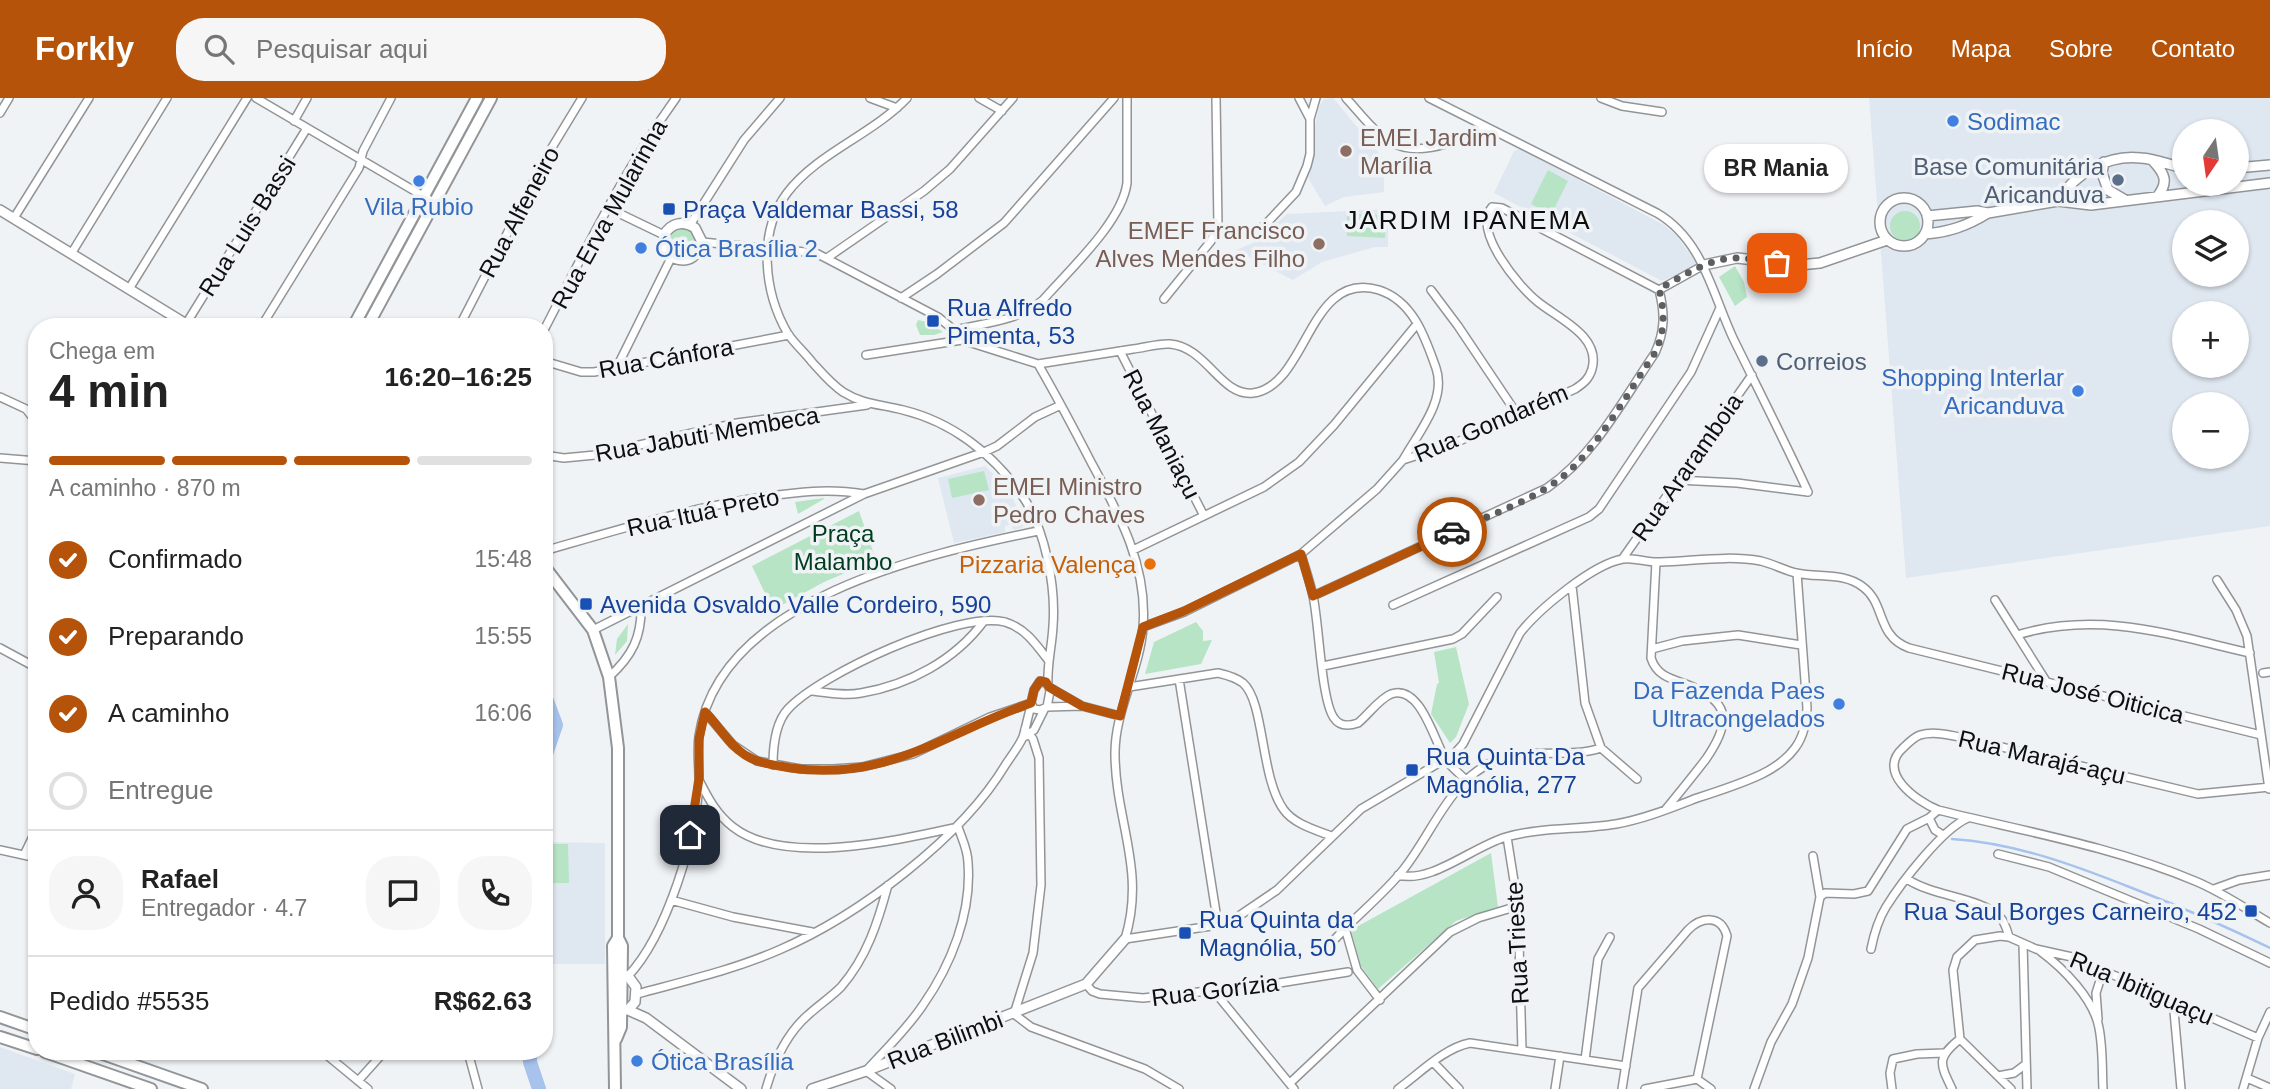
<!DOCTYPE html>
<html lang="pt">
<head>
<meta charset="utf-8">
<style>
  :root { --surface:#fff; --page:#f6f6f6; --text:#222; --muted:#767676; --line:#e0e0e0; --accent:#b45309 }
  body { margin:0; font-family:Arial,sans-serif; background:var(--page); color:var(--text); height:100vh; display:flex; flex-direction:column; font-size:26px; white-space:nowrap }
  * { box-sizing:border-box; margin:0 }
  p { font-size:23px; color:var(--muted) }
  .icon { flex:none; width:38px; height:38px; fill:none; stroke:currentColor; stroke-width:2; stroke-linecap:round; stroke-linejoin:round }
  .map { position:relative; flex:1; overflow:hidden }
  .side { position:absolute; left:28px; top:220px; width:525px; height:742px; display:flex; flex-direction:column; background:var(--surface); border-radius:28px; box-shadow:0 2px 5px #0004 }
  .side>* { flex:none }
  .needle { width:46px; rotate:193deg }
  .buttons { position:absolute; left:2172px; top:21px; display:grid; gap:14px }
  .buttons a { display:grid; place-items:center; width:77px; height:77px; border-radius:50%; background:var(--surface); box-shadow:0 2px 5px #0004; font-size:35px }
  .pin { position:absolute; display:grid; place-items:center; width:60px; height:60px; color:#fff; margin:-30px; border-radius:14px; box-shadow:0 4px 10px #0006 }
  .courier { position:absolute; display:grid; place-items:center; width:70px; height:70px; margin:-35px; border:5px solid #b45309; border-radius:50%; background:#fff; color:#222; box-shadow:0 2px 9px #0007 }
  .bubble { position:absolute; height:49px; border-radius:24px; background:var(--surface); box-shadow:0 2px 5px #0004; font-size:23px; font-weight:600; line-height:49px; text-align:center }
  .head em { font-style:normal; font-weight:600 }
  .head div { display:flex; flex-direction:column-reverse }
  .head { display:flex; align-items:center; justify-content:space-between; height:119px; padding:0 21px }
  h1 { font-size:46px; font-weight:600; line-height:52px }
  .bar { display:grid; grid-template-columns:repeat(4,1fr); gap:10px 7px; align-content:center; height:84px; padding:0 21px }
  .bar i { height:9px; border-radius:5px; background:var(--line) }
  .bar .active { background:var(--accent) }
  .bar p { grid-column:span 4 }
  .line { display:flex; align-items:center; gap:18px; padding:0 21px; border-top:2px solid var(--line) }
  .line div { flex:1 }
  .round { display:grid; place-items:center; flex:none; width:74px; height:74px; border-radius:28px; background:var(--page) }
  ol { padding:0 21px; list-style:none }
  li { display:flex; align-items:center; gap:21px; height:77px }
  li p { margin-inline-start:auto }
  li .icon { padding:7px; border-radius:50%; background:var(--accent); color:#fff; stroke-width:4 }
  li:last-child { color:var(--muted) }
  li i { width:38px; height:38px; border:4px solid var(--line); border-radius:50% }
  header { display:flex; align-items:center; gap:42px; box-sizing:border-box; height:98px; padding:0 35px; background:var(--accent); color:#fff }
  header strong { font-size:33px }
  nav { display:flex; gap:38px; margin-inline-start:auto; font-size:24px }
  .search { width:490px; height:63px; background:var(--page); display:flex; align-items:center; gap:18px; box-sizing:border-box; padding:0 24px; border-radius:28px; color:var(--muted); font-size:26px }
  .map>svg:first-child { display:block }
</style>
</head>
<body>
<header>
<strong>Forkly</strong>
<div class="search"><svg class="icon" aria-label="search" viewBox="0 0 24 24"><circle cx="10" cy="10" r="6"/><path d="M15 15l6 6"/></svg>Pesquisar aqui</div>
<nav><a>Início</a><a>Mapa</a><a>Sobre</a><a>Contato</a></nav>
</header>
<div class="map">
<svg width="2270" height="991" viewBox="0 0 2270 991">
  <rect width="100%" height="100%" fill="#f0f3f6"/>
  <path fill="#dfe7f0" fill-rule="evenodd" d="M1333,0l51,61v33l-40,5 -19,9 -17,-28 6,-24 1,-28 4,-19 5,-8z
    M1869,0h401v428l-364,52zM2184,33h52v53h-52zM2184,124h52v53h-52zM2184,215h52v53h-52zM2184,306h52v53h-52z
    M1520,51l144,76 13,11 21,29 -36,16 -168,-88 20,-42z
    M1388,111v38h-13l-53,15 -29,18 -57,-30 19,-8 32,-28z
    M985,368l24,23 15,35 -2,4 -9,2 -1,-6 -7,2v6l-51,11 -16,-65z
    M544,744l61,1v121h-61z
    M0,949l75,27 -4,15h-71z"/>
  <path fill="#b6e4c5" d="M1548,72l20,11 -17,34 -20,-11z
    M1890 128a15 15 0 1 1 30 0a15 15 0 1 1-30 0Z
    M1347,116l39,1 -1,23 -38,-2z
    M419,118l2,2 -59,109h-4z
    M666 145a16 16 0 1 1 32 0a16 16 0 1 1-32 0Z
    M1735,168l9,16 3,15 -12,9 -16,-29z
    M918,222l9,2 16,10 -9,3h-14l-4,-10z
    M984,373l5,19 -37,8 -4,-19z
    M824,400v1l-26,15 -3,-12z
    M859,413l17,49 -52,22 -51,28 -21,-44z
    M1196,524l7,9v10l9,-1 -11,24 -56,10 9,-32z
    M628,526l-1,17 -12,14 2,-16z
    M1456,549l13,57 -13,33 -6,6 -19,-29 6,-30 2,-1 -5,-31z
    M544,746h24l1,39h-25z
    M1491,755l7,54 -42,14 -78,68 -17,-23 -10,-36z"/>
  <g fill="none" stroke-linecap="round" stroke-linejoin="round">
    <path stroke="#a7c3ec" stroke-width="2.5" d="M1952,741c63,4 122,26 180,49 47,18 93,38 138,60"/>
    <path stroke="#a7c3ec" stroke-width="14" d="M544,595l12,32 -12,35
      M530,954v10l9,27"/>
    <defs>
      <path id="minor" d="M256,0l179,105
        M870,0l27,10
        M907,0c-35,37 -90,55 -120,95 -30,40 -23,100 1,141 7,10 17,19 24,28 10,11 19,22 31,30 21,13 37,12 60,18 49,12 89,43 118,84 24,33 35,92 32,132 -1,20 -6,38 -5,58
        M979,0l23,13
        M1346,0c14,15 28,35 47,45 27,15 68,-3 93,-16
        M1429,0l228,115c46,27 55,80 76,125 25,51 51,102 75,154
        M1601,0l21,8 40,6
        M0,15l9,-15
        M1310,21l6,-21
        M294,23l13,-23
        M608,110l56,27c-7,29 34,37 38,7l114,11 122,64 16,13 8,10
        M14,120l75,-120
        M690,127l54,-85 36,-42
        M1216,134l26,4 11,-4 11,-6 32,-34 11,-26 3,-12v-35l-11,-21
        M71,156l96,-156
        M827,160l97,-67 26,-22 63,-71
        M129,191l118,-191
        M1431,192l27,36 59,88
        M1659,192l45,-25
        M901,200l36,-24 67,-51 110,-125
        M1164,201l47,-58 7,-15 -2,-128
        M186,226l121,-196
        M261,229l98,-159 4,-17 28,-53
        M459,229l89,-173 34,-56
        M544,232c41,-79 80,-160 132,-232
        M954,232c31,-7 64,-9 89,-30 26,-30 79,-78 84,-117v-85
        M1120,253l84,165
        M866,257l96,-15 76,24c19,33 36,65 53,98 28,52 57,104 52,165 -3,44 -29,84 -28,129 1,66 31,115 10,183l93,-14 18,-7 41,-28 84,-81 93,-55 9,-10 57,-111c19,-24 73,-69 103,-74 11,-2 25,4 37,3 34,-1 68,-7 101,-1 12,3 23,9 35,12 23,5 48,-1 67,14 23,17 13,49 46,61l352,87
        M544,263l37,11h13l195,-37
        M1038,266c32,-5 63,-10 95,-15 11,-1 25,-6 37,-5 37,3 51,53 83,49 55,-7 55,-124 126,-103 34,11 46,47 57,78 11,32 -18,65 -33,92
        M616,271l55,-111
        M0,299l26,12 11,14
        M544,357l20,3 31,-3 142,-32 130,-18
        M0,360l37,3
        M1678,382l59,3 71,9
        M1133,452l131,-63 35,-25 35,-37 83,-101
        M544,453c73,-21 144,-43 219,-54 34,-5 66,-9 101,-3
        M1301,456c4,14 9,28 12,42 6,26 8,104 21,122 6,9 15,8 24,5 10,-8 21,-24 33,-29 30,-11 44,50 55,66 6,8 14,14 20,20
        M1623,460l129,-183
        M1656,464l-5,96c5,16 17,20 32,25 47,17 50,37 23,76 -13,17 -27,34 -40,50
        M2217,482l19,30 11,26 22,153
        M1572,488l13,117 16,45
        M1995,502l51,81
        M1393,507l196,-88 10,-8 92,-137 29,-64
        M1143,529l41,-15 117,-58 76,-65 26,-29 52,-17 120,-54c9,-6 14,-10 17,-20 9,-33 -33,-50 -54,-67 -19,-15 -66,-71 -46,-95l10,1 157,82c6,23 6,41 -4,63 -32,47 -61,103 -108,135l-234,108
        M593,532l271,-136 120,-42 13,-6 38,-29 26,-12
        M2017,537c82,-25 154,0 233,18
        M0,550l37,20
        M1652,551l30,-8 56,-6 63,10
        M1323,568l130,-27 9,-5 35,-37
        M2263,575l7,-1
        M609,579c23,-21 33,-40 32,-72
        M1179,581l39,246
        M1040,583l8,3 2,7 -3,16 -7,3 -6,-1 -3,-6 3,-13z
        M1049,589l33,19 38,10
        M1129,589l89,-14c9,2 17,4 25,10 22,19 17,95 41,127 10,14 32,20 47,26
        M812,593c16,2 33,5 49,2 48,-8 94,-33 123,-72
        M1047,609l35,-1
        M705,614l28,33 24,16 44,8h32l29,-2 51,-13 77,-37 41,-14
        M1025,631l8,10 6,19 2,127 -8,68 -19,61 17,13 114,42 34,20
        M1026,638l8,-6 10,-20
        M773,667c0,-18 2,-42 15,-56 32,-35 171,-99 217,-87 20,6 31,22 43,38
        M699,682c9,18 18,35 34,47 51,40 166,13 225,0 4,12 10,23 10,36 4,50 -17,102 -45,142 -16,24 -38,45 -57,66l25,18
        M1938,712c-22,-9 -62,-38 -35,-62 5,-5 11,-11 17,-13 14,-4 30,0 44,3l234,56 72,-7
        M1929,720l6,12 8,5
        M1507,739l11,69 4,144
        M0,752l37,8
        M1998,756l51,13 150,62 71,34
        M24,757l13,-27
        M1813,758l7,41
        M1398,777c33,9 74,-28 108,-38 35,-10 74,-7 110,-13 28,-5 55,-16 81,-26 22,-7 44,-14 65,-24 12,-6 25,-15 33,-26 9,-12 11,-26 12,-40l-10,-135
        M1907,781c27,18 73,18 93,38 5,5 7,13 9,20
        M2214,791l25,-9 31,-5
        M671,802l62,17 79,15
        M1345,830l12,42 23,30
        M1335,841c22,-24 48,-44 68,-69 29,-36 47,-91 92,-109 34,-14 72,-2 106,-13l36,31
        M2023,846l4,145
        M1871,851c3,-15 7,-29 15,-42 15,-24 56,-78 82,-89
        M2040,853c23,17 54,48 59,77 4,20 3,41 4,61
        M628,878c38,-40 70,-141 71,-197 0,-14 -2,-28 0,-43 20,-137 227,-182 339,-205
        M1086,886l6,7 8,3 43,4 130,-14 75,-12
        M1214,893l80,98
        M637,896c48,-13 96,-24 142,-44 79,-34 183,-112 227,-186 6,-9 13,-18 17,-27 3,-10 5,-21 8,-31
        M2173,902l8,89
        M2098,921l-2,-26 7,-22
        M1960,941l-7,-69 4,-13 18,-17 25,-4 9,1 27,12 36,8 186,81
        M1960,941l51,50
        M323,954l45,37
        M468,954l10,37
        M1585,962l13,-101 12,-22
        M1434,965l25,26
        M1998,978l16,-3 12,-9
        M2247,980l23,10
        M358,983l26,-29
        M1290,985l160,-151 28,-14 40,-12
        M766,991c8,-28 20,-55 42,-74 11,-10 23,-18 33,-28 26,-30 37,-65 47,-102
        M1398,991c22,-16 46,-41 72,-46l156,23
        M1555,991l5,-33
        M1622,991l16,-101 50,-58c13,-13 33,-16 39,6l-30,143
        M1645,991l52,-10 14,10
        M1754,991l17,-47 21,-38 16,-46 12,-61 5,-4 29,1 14,-3 39,-62 22,-11 9,-8c85,21 176,37 257,71 27,11 51,28 75,42
        M1892,991l-2,-16 3,-14 24,-5 27,-1
        M1952,991c-12,-25 -16,-31 8,-50
        M2243,991l15,-51 12,-26"/>
      <path id="tertiary" d="M2153,63c12,13 16,21 4,36
        M2104,64l-2,11 6,17 17,10
        M2236,70l34,-3
        M1880 124a24 24 0 1 1 48 0a24 24 0 1 1-48 0Z
        M2058,103c17,-28 50,-47 83,-43 15,1 28,7 43,10
        M0,112l191,117
        M1927,118l50,-5 11,2 70,-12 33,4 179,-22
        M1925,136c24,-2 42,-8 63,-21
        M664,137c7,-12 19,-15 31,-7l7,14
        M1704,167l33,-7 62,7 21,-2 67,-23
        M617,876l11,2 8,11 -1,15 -7,8h-5
        M628,912l18,8 95,71
        M812,991l54,-18 220,-87 39,-45"/>
      <path id="secondary" d="M353,229l124,-229
        M367,229l124,-229
        M544,468l49,64 16,47 9,71v190l4,8 -1,81 -5,12
        M615,991l-2,-143 5,-8"/>
      <path id="primary" d="M0,919l37,13
        M0,939l37,12
        M45,954l106,37
        M97,954l105,37"/>
    </defs>
    <use href="#minor" stroke="#929598" stroke-width="10"/>
    <use href="#tertiary" stroke="#929598" stroke-width="12"/>
    <use href="#secondary" stroke="#929598" stroke-width="14"/>
    <use href="#primary" stroke="#929598" stroke-width="14"/>
    <use href="#minor" stroke="#fff" stroke-width="7"/>
    <use href="#tertiary" stroke="#fff" stroke-width="9"/>
    <use href="#secondary" stroke="#fff" stroke-width="10"/>
    <use href="#primary" stroke="#fff" stroke-width="10"/>
  </g>
  <g fill="none" stroke-linecap="round" stroke-linejoin="round">
    <path stroke="#5c5e60" stroke-width="7" stroke-dasharray="0 12.6" d="M1452,434c35,-16 80,-31 110,-55 34,-26 68,-88 93,-124 10,-22 10,-40 4,-64 24,-13 50,-31 78,-31 13,0 27,3 40,5"/>
    <path stroke="#b45309" stroke-width="9" d="M690,737l9,-56v-40l6,-27c14,14 24,33 40,43 14,9 31,10 46,13 96,14 156,-36 240,-65l3,-13 6,-9 6,1 3,5 33,19 38,10 23,-89 41,-16 117,-57 12,42 139,-64"/>
  </g>
  <g fill="#3f7fe0" stroke="#f0f3f6" stroke-width="2.5">
    <circle cx="1953" cy="23" r="7"/>
    <circle cx="419" cy="83" r="7"/>
    <circle cx="641" cy="150" r="7"/>
    <circle cx="2078" cy="293" r="7"/>
    <circle cx="1839" cy="606" r="7"/>
    <circle cx="637" cy="963" r="7"/>
  </g>
  <g fill="#8d6e63" stroke="#f0f3f6" stroke-width="2.5">
    <circle cx="1346" cy="53" r="7"/>
    <circle cx="1319" cy="146" r="7"/>
    <circle cx="979" cy="402" r="7"/>
  </g>
  <g fill="#5c6f8a" stroke="#f0f3f6" stroke-width="2.5">
    <circle cx="2118" cy="82" r="7"/>
    <circle cx="1762" cy="263" r="7"/>
  </g>
  <g fill="#1a4fb4" stroke="#f0f3f6" stroke-width="2.5">
    <rect x="662" y="104" width="14" height="14" rx="3.5"/>
    <rect x="926" y="216" width="14" height="14" rx="3.5"/>
    <rect x="579" y="499" width="14" height="14" rx="3.5"/>
    <rect x="1405" y="665" width="14" height="14" rx="3.5"/>
    <rect x="2244" y="806" width="14" height="14" rx="3.5"/>
    <rect x="1178" y="828" width="14" height="14" rx="3.5"/>
  </g>
  <circle fill="#e8710a" stroke="#f0f3f6" stroke-width="2.5" cx="1150" cy="466" r="7"/>
  <g text-anchor="middle" dominant-baseline="central" stroke-width="7" stroke-linejoin="round" paint-order="stroke">
    <g font-size="24" fill="#366cbe" stroke="#f0f3f6" text-anchor="start">
      <text x="1967" y="23">Sodimac</text>
      <text x="419" y="108" text-anchor="middle">Vila Rubio</text>
      <text x="655" y="150">Ótica Brasília 2</text>
      <text x="2064" y="279" text-anchor="end">Shopping Interlar<tspan x="2064" dy="28">Aricanduva</tspan></text>
      <text x="1825" y="592" text-anchor="end">Da Fazenda Paes<tspan x="1825" dy="28">Ultracongelados</tspan></text>
      <text x="651" y="963">Ótica Brasília</text>
    </g>
    <g font-size="24" fill="#785e54" stroke="#f0f3f6" text-anchor="start">
      <text x="1360" y="39">EMEI Jardim<tspan x="1360" dy="28">Marília</tspan></text>
      <text x="1305" y="132" text-anchor="end">EMEF Francisco<tspan x="1305" dy="28">Alves Mendes Filho</tspan></text>
      <text x="993" y="388">EMEI Ministro<tspan x="993" dy="28">Pedro Chaves</tspan></text>
    </g>
    <g font-size="24" fill="#4e5e75" stroke="#f0f3f6" text-anchor="end">
      <text x="2104" y="68">Base Comunitária<tspan x="2104" dy="28">Aricanduva</tspan></text>
      <text x="1776" y="263" text-anchor="start">Correios</text>
    </g>
    <g font-size="24" fill="#164399" stroke="#f0f3f6" text-anchor="start">
      <text x="683" y="111">Praça Valdemar Bassi, 58</text>
      <text x="947" y="209">Rua Alfredo<tspan x="947" dy="28">Pimenta, 53</tspan></text>
      <text x="600" y="506">Avenida Osvaldo Valle Cordeiro, 590</text>
      <text x="1426" y="658">Rua Quinta Da<tspan x="1426" dy="28">Magnólia, 277</tspan></text>
      <text x="2237" y="813" text-anchor="end">Rua Saul Borges Carneiro, 452</text>
      <text x="1199" y="821">Rua Quinta da<tspan x="1199" dy="28">Magnólia, 50</tspan></text>
    </g>
    <g font-size="24" fill="#0d0e0f" stroke="#f0f3f6">
      <text transform="translate(519 114) rotate(-62)">Rua Alfeneiro</text>
      <text transform="translate(609 116) rotate(-61)">Rua Erva Mularinha</text>
      <text transform="translate(247 128) rotate(-58)">Rua Luis Bassi</text>
      <text transform="translate(666 260) rotate(-10)">Rua Cánfora</text>
      <text transform="translate(1491 325) rotate(-23)">Rua Gondarém</text>
      <text transform="translate(707 336) rotate(-10)">Rua Jabuti Membeca</text>
      <text transform="translate(1162 336) rotate(63)">Rua Maniaçu</text>
      <text transform="translate(1687 369) rotate(-55)">Rua Araramboia</text>
      <text transform="translate(703 414) rotate(-12)">Rua Ituá Preto</text>
      <text transform="translate(2093 595) rotate(14)">Rua José Oiticica</text>
      <text transform="translate(2042 659) rotate(13)">Rua Marajá-açu</text>
      <text transform="translate(1517 845) rotate(-93)">Rua Trieste</text>
      <text transform="translate(2142 890) rotate(23)">Rua Ibitiguaçu</text>
      <text transform="translate(1215 892) rotate(-7)">Rua Gorízia</text>
      <text transform="translate(945 942) rotate(-21)">Rua Bilimbi</text>
    </g>
    <g font-size="24" fill="#013c1f" stroke="#f0f3f6">
      <text x="843" y="435">Praça<tspan x="843" dy="28">Malambo</tspan></text>
    </g>
    <g font-size="24" fill="#c56008" stroke="#f0f3f6" text-anchor="end">
      <text x="1136" y="466">Pizzaria Valença</text>
    </g>
    <g font-size="26" letter-spacing="2" fill="#0d0e0f" stroke="#f0f3f6">
      <text x="1468" y="122">JARDIM IPANEMA</text>
    </g>
  </g>
</svg>
<div class="buttons">
<a><svg class="needle" viewBox="-14 -14 28 28"><path d="M0-13l5 13h-10z" fill="#e53935"/><path d="M0 13l5-13h-10z" fill="#767676"/></svg></a>
<a><svg class="icon" aria-label="layers" viewBox="0 0 24 24"><path d="M12 4l9 5-9 5-9-5zM3 14l9 5 9-5"/></svg></a>
<a>+</a>
<a>−</a>
</div>
<div class="pin" style="left:1777px;top:165px;background:#ea580c"><svg class="icon" aria-label="bag" viewBox="0 0 24 24"><path d="M5 8h14l-1 12H6zM9 8a3 3 0 0 1 6 0"/></svg></div>
<div class="pin" style="left:690px;top:737px;background:#1f2937"><svg class="icon" aria-label="home" viewBox="0 0 24 24"><path d="M3 11l9-7 9 7M6 9v11h12V9"/></svg></div>
<div class="courier" style="left:1452px;top:434px"><svg class="icon" aria-label="car" viewBox="0 0 24 24"><path d="M5 17H2v-5l4-1 3-4h7l3 4 3 1v5h-3M9 17h6M6 11h13"/><circle cx="7" cy="17" r="2"/><circle cx="17" cy="17" r="2"/></svg></div>
<div class="bubble" style="left:1704px;top:46px;width:144px">BR Mania</div>
<section class="side">
<div class="head"><div><h1>4 min</h1><p>Chega em</p></div><em>16:20–16:25</em></div>
<div class="bar"><i class="active"></i><i class="active"></i><i class="active"></i><i></i><p>A caminho · 870 m</p></div>
<ol>
<li><svg class="icon" aria-label="check" viewBox="0 0 24 24"><path d="M5 12l5 5 9-10"/></svg>Confirmado<p>15:48</p></li>
<li><svg class="icon" aria-label="check" viewBox="0 0 24 24"><path d="M5 12l5 5 9-10"/></svg>Preparando<p>15:55</p></li>
<li><svg class="icon" aria-label="check" viewBox="0 0 24 24"><path d="M5 12l5 5 9-10"/></svg>A caminho<p>16:06</p></li>
<li><i></i>Entregue</li>
</ol>
<div class="line" style="height:126px"><a class="round"><svg class="icon" aria-label="person" viewBox="0 0 24 24"><circle cx="12" cy="8" r="4"/><path d="M4 21q1-7 8-7t8 7"/></svg></a><div><b>Rafael</b><p>Entregador · 4.7</p></div><a class="round"><svg class="icon" aria-label="chat" viewBox="0 0 24 24"><path d="M4 5h16v11H9l-5 4z"/></svg></a><a class="round"><svg class="icon" aria-label="phone" viewBox="0 0 24 24"><path d="M5 4h4l2 5-3 2q2 4 5 5l2-3 5 2v4C11 20 4 13 5 4z"/></svg></a></div>
<div class="line" style="height:91px"><div>Pedido #5535</div><b>R$62.63</b></div>
</section>
</div>
</body>
</html>
